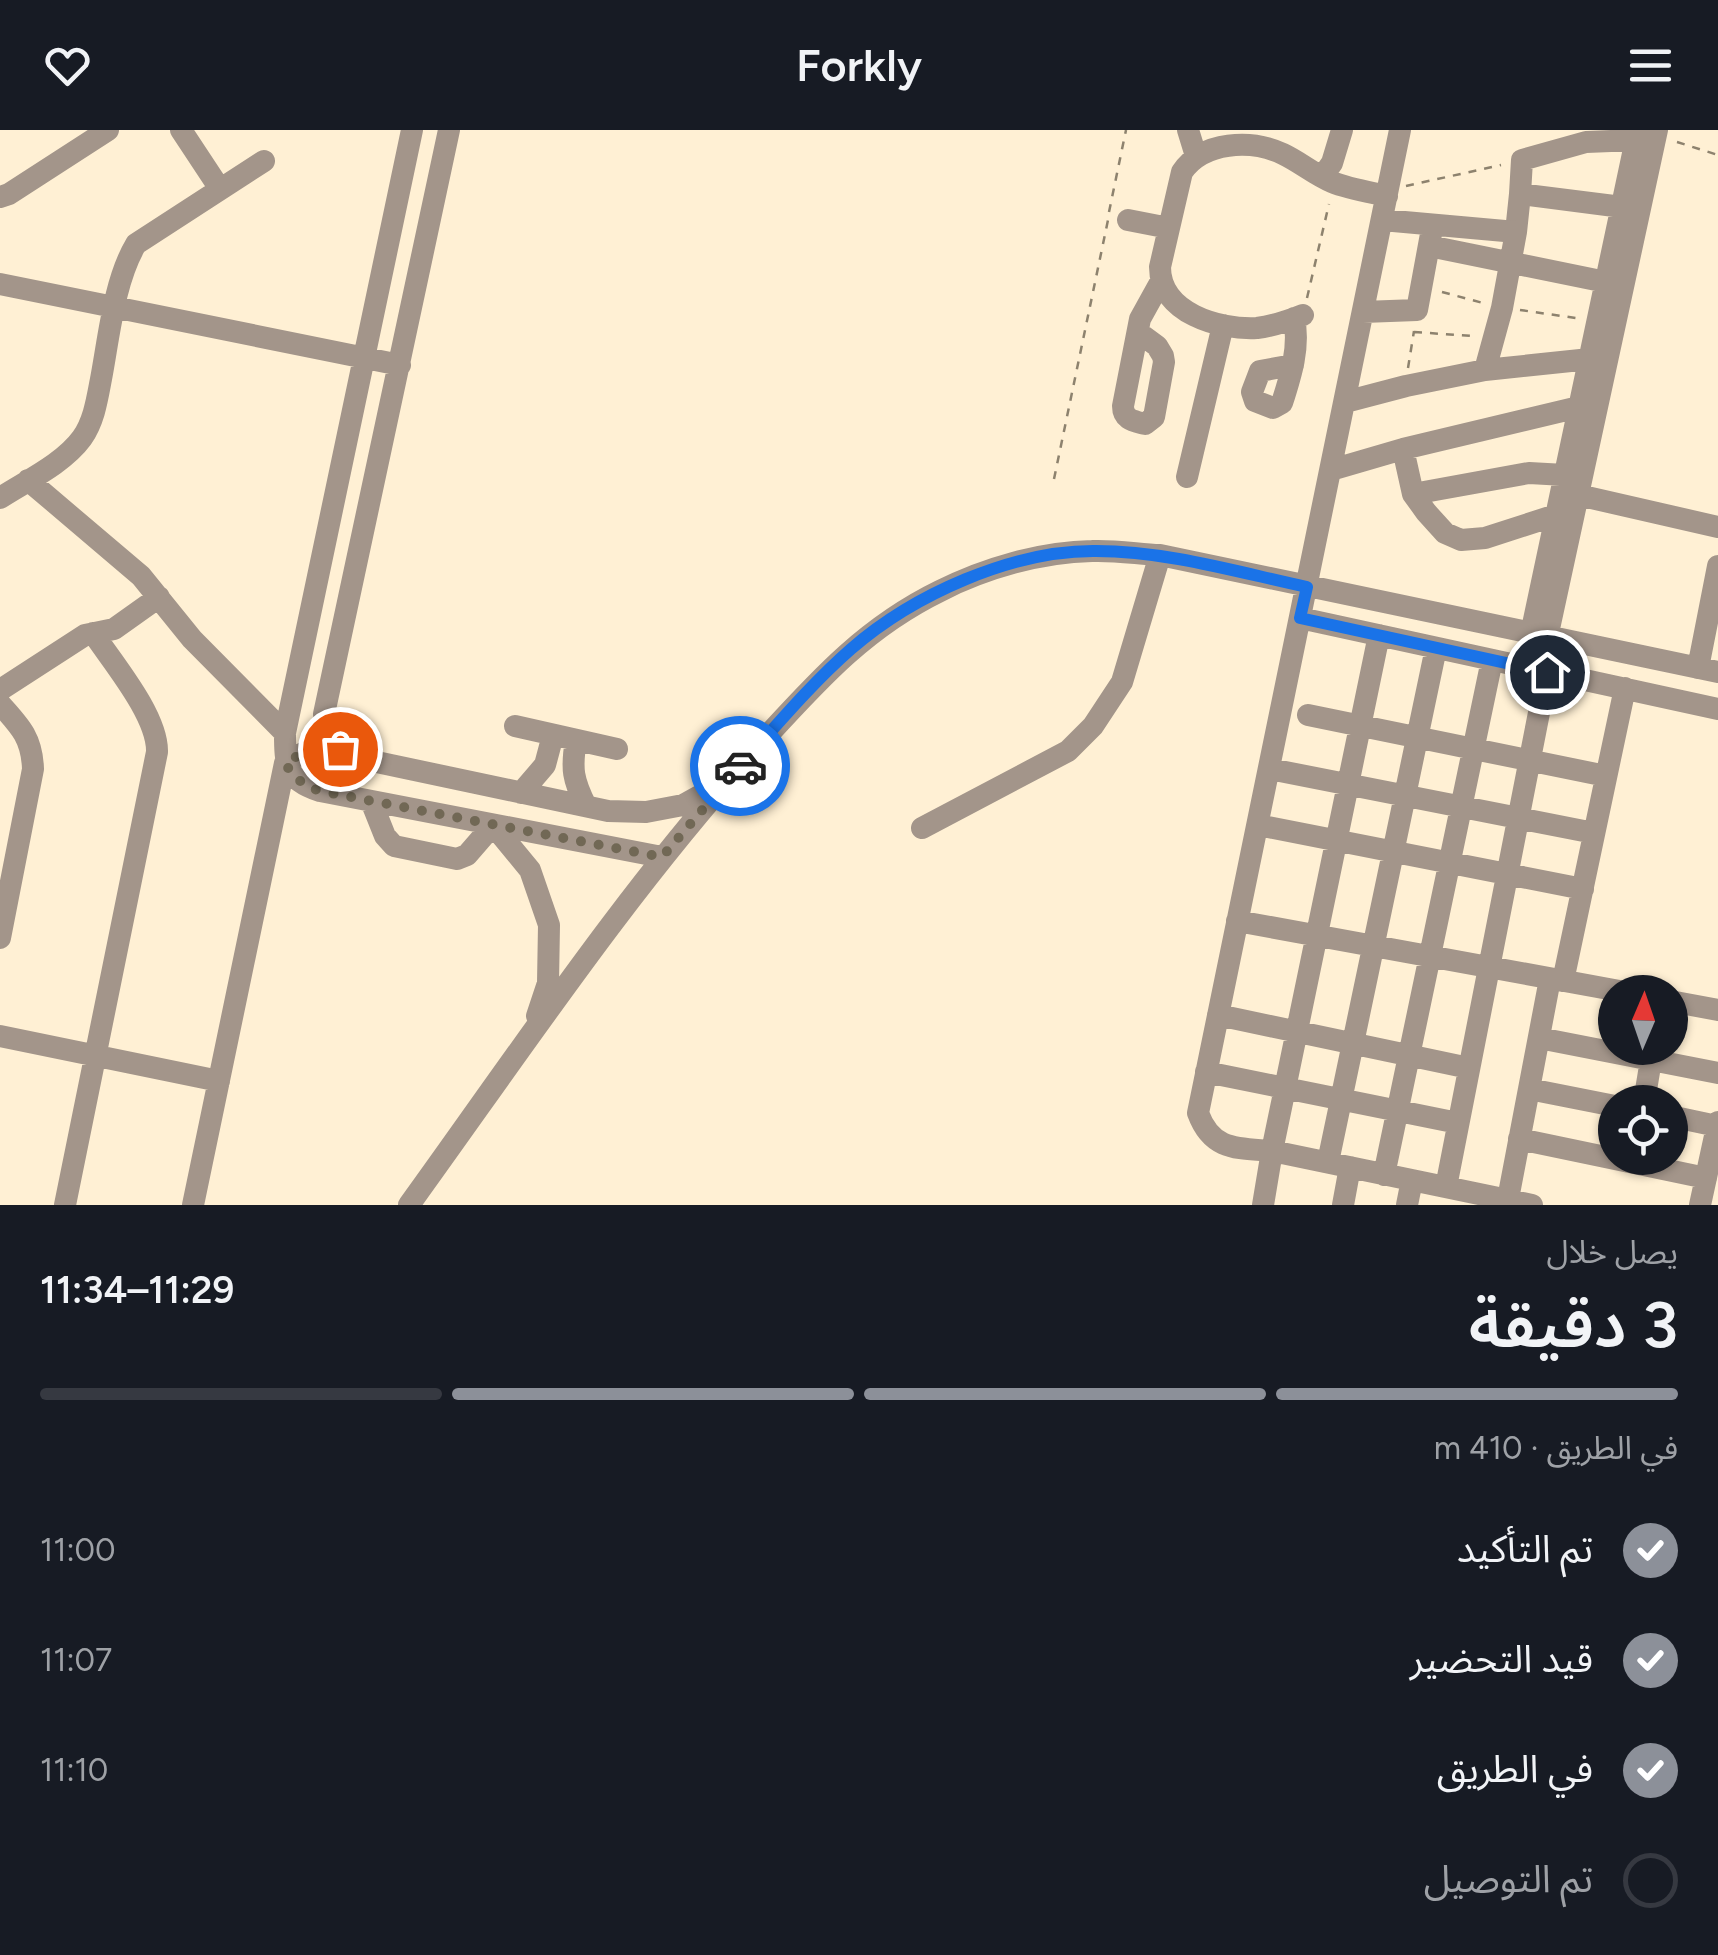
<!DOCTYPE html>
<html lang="ar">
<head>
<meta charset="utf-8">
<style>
  :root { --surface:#171b24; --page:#242831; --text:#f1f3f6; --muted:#9ea1a6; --line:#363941; --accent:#8c9099 }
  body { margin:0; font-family:Figtree,"Noto Sans Arabic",sans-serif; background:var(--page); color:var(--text); direction:rtl; height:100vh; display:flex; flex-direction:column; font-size:38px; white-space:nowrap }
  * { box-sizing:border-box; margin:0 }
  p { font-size:32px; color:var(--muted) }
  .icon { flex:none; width:55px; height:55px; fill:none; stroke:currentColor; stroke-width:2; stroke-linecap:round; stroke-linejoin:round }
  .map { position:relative; height:1075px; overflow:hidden; direction:ltr }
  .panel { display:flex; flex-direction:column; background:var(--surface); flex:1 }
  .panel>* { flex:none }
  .needle { width:65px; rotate:2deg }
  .buttons { position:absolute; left:1598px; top:845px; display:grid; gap:20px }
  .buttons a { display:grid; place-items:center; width:90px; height:90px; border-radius:50%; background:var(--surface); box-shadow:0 2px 8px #0004; font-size:50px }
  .pin { position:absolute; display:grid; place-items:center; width:85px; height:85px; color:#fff; margin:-42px; border:5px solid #fff; border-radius:50%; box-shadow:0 2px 10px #0007 }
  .courier { position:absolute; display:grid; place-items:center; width:100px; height:100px; margin:-50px; border:8px solid #1a73e8; border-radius:50%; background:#fff; color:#222; box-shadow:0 2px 12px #0007 }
  .overview em { font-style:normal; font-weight:600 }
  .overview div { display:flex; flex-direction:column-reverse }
  .overview { display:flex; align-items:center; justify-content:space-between; height:170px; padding:0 40px }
  h1 { font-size:65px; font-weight:600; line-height:75px }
  .bar { display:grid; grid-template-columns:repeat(4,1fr); gap:15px 10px; align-content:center; height:120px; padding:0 40px }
  .bar i { height:12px; border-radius:8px; background:var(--line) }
  .bar .active { background:var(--accent) }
  .bar p { grid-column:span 4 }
  ol { padding:0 40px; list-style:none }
  li { display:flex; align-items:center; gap:30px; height:110px }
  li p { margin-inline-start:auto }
  li .icon { padding:10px; border-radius:50%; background:var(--accent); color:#fff; stroke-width:4 }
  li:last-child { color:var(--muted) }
  li i { width:55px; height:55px; border:5px solid var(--line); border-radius:50% }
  header { display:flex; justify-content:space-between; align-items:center; height:130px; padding:0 40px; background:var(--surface); font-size:45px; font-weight:600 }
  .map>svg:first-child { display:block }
</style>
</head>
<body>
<header><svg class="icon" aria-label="menu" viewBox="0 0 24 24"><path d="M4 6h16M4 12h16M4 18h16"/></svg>Forkly<svg class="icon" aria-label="heart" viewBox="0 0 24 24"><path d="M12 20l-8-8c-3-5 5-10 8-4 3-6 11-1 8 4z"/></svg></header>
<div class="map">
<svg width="1718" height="1075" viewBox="0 0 1718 1075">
  <rect width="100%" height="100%" fill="#fff0d4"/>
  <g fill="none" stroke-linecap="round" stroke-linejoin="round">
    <path stroke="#8d826e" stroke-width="2.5" stroke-dasharray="8 8" stroke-linecap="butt" d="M1677,12l41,13
      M1406,56l95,-21
      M1109,82l17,-82
      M1442,162l41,11
      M1307,168l22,-94
      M1520,180l56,8
      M1414,202l58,4
      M1408,238l6,-37
      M1054,349l54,-259"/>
    <path stroke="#a3958a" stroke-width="22" d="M181,0l39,59
      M412,0l-127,603c0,33 1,47 35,58l342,66
      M449,0l-125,584c6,23 8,30 29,43l255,54 38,1 37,-7 27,-15
      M1188,0l8,26
      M1400,0l-202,983c14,38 39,35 74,38l260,54
      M1322,47l10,-14 10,-33
      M1520,64l2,-34 64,-18 50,-2
      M0,67l9,-3 99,-64
      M1128,90l41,8
      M1382,90l134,12 -14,76 -17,62
      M1516,102l4,-38 102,13
      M1429,116l177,36
      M0,154l400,81
      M1363,182l54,-2 14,-76
      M1303,185c-15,6 -30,11 -46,13 -38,2 -97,-15 -97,-61l22,-95c21,-31 69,-33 101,-18 17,8 32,21 49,28 17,7 37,10 55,14
      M1138,202l19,14 6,10 1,6 -10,55 -9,7c-11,-3 -22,-4 -22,-18l17,-87 21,-38
      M1293,235l-33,6 -8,21 3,9 18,7 9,-5c9,-28 18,-56 12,-85
      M1345,272l61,-16 79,-16 105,-11
      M1403,319l10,45 13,18 19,21 16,7 24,-2 71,-23
      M1331,340l72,-21 176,-42
      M1187,347l36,-152
      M28,350l113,96 51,63 93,94
      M1565,362l153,35
      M1413,364l116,-21 36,2
      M0,368c26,-17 63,-34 82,-60 12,-17 15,-38 19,-59 8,-42 13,-98 35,-135l128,-83
      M1300,488l418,91
      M1531,504l107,-504
      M1547,508l110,-508
      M1698,538l20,-102
      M0,560l85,-55 29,-6 45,-32
      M0,574c20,22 32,34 33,65l-33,169
      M1308,585l298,61
      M515,596l102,23
      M576,610c-5,29 -3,40 10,66
      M1270,639l324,64
      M521,663l24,-28 8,-30
      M371,671l14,35 9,10 63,13 10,-4 26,-30 37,45 19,55 -1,58 -11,33
      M1258,695l325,64
      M922,698l146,-77 25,-25 29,-44 38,-127
      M1237,791l388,71
      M1563,851l62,-293
      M1670,871l48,9
      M1218,885l251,53
      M0,906l219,45
      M1539,908l179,35
      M1206,942l252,51
      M1529,959l86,17
      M1644,972l9,-54
      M1670,986l47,10
      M1519,1009l187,39
      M1328,1032l108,-514
      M1384,1045l108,-515
      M1446,1057l101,-515
      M1508,1069l42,-220
      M65,1075l92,-453c1,-36 -44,-89 -64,-119
      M193,1075l92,-442 45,-25
      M409,1075c112,-155 219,-316 348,-458 57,-62 105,-118 183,-156 45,-23 101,-39 152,-40 23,-1 46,3 68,4l558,117
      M1263,1075l9,-54 107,-516
      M1343,1075l7,-38
      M1407,1075l5,-25
      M1700,1075l18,-83"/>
  </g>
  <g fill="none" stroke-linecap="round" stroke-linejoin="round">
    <path stroke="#716855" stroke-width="10" stroke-dasharray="0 18" d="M340,619l-10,-11 -45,25c9,15 18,22 35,28l342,66 78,-91"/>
    <path stroke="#1a73e8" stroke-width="12" d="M740,636c36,-40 71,-82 111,-117 62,-54 161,-99 245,-98 71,0 141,21 211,36l-7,31 247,54"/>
  </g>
</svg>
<div class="buttons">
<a><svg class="needle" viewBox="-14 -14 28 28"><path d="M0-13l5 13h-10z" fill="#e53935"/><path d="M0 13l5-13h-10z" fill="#9ea1a6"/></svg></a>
<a><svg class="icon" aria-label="locate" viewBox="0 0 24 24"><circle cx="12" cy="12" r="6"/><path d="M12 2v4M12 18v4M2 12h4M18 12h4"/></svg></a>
</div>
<div class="pin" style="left:340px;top:619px;background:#ea580c"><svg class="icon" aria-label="bag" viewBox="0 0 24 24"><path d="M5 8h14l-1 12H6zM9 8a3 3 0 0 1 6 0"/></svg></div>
<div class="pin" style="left:1547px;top:542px;background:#1f2937"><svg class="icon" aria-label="home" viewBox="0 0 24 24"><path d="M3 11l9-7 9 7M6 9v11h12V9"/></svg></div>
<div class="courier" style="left:740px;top:636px"><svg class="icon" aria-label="car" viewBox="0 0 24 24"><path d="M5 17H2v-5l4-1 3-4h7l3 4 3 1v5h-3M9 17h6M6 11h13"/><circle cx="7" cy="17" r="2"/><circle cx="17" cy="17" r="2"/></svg></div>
</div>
<section class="panel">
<div class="overview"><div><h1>3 دقيقة</h1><p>يصل خلال</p></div><em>11:29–11:34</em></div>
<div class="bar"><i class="active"></i><i class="active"></i><i class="active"></i><i></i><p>في الطريق · 410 m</p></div>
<ol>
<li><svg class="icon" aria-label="check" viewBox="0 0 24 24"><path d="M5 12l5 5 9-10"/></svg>تم التأكيد<p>11:00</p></li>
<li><svg class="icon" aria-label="check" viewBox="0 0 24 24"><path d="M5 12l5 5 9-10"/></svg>قيد التحضير<p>11:07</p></li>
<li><svg class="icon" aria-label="check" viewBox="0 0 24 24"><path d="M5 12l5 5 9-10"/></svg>في الطريق<p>11:10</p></li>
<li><i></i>تم التوصيل</li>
</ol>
</section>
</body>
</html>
